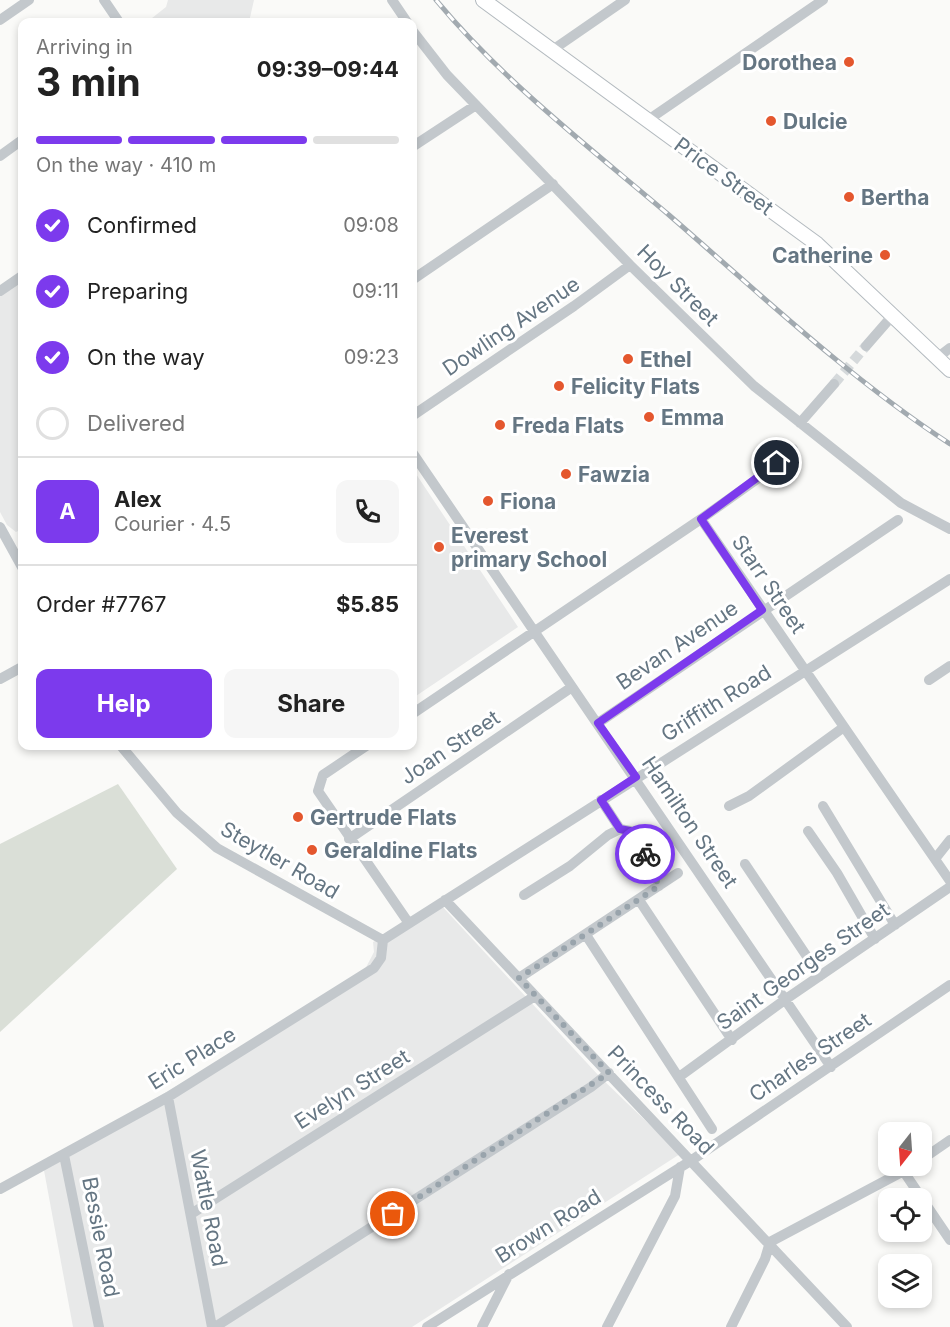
<!DOCTYPE html>
<html lang="en">
<head>
<meta charset="utf-8">
<style>
  :root { --surface:#fff; --page:#f6f6f6; --text:#222; --muted:#767676; --line:#e0e0e0; --accent:#7c3aed }
  body { margin:0; font-family:Inter,sans-serif; background:var(--page); color:var(--text); height:100vh; display:flex; flex-direction:column; font-size:22px; white-space:nowrap }
  * { box-sizing:border-box; margin:0 }
  p { font-size:20px; color:var(--muted) }
  .icon { flex:none; width:33px; height:33px; fill:none; stroke:currentColor; stroke-width:2; stroke-linecap:round; stroke-linejoin:round }
  .map { position:relative; flex:1; overflow:hidden }
  .sheet { position:absolute; left:18px; top:18px; width:399px; height:732px; display:flex; flex-direction:column; background:var(--surface); border-radius:12px; box-shadow:0 3px 9px #0003 }
  .sheet>* { flex:none }
  .needle { width:39px; rotate:197deg }
  .controls { position:absolute; left:878px; top:1122px; display:grid; gap:12px }
  .controls a { display:grid; place-items:center; width:54px; height:54px; border-radius:12px; background:var(--surface); box-shadow:0 3px 9px #0003; font-size:30px }
  .pin { position:absolute; display:grid; place-items:center; width:51px; height:51px; color:#fff; margin:-26px; border:3px solid #fff; border-radius:50%; box-shadow:0 2px 6px #0007 }
  .courier { position:absolute; display:grid; place-items:center; width:60px; height:60px; margin:-30px; border:4px solid #7c3aed; border-radius:50%; background:#fff; color:#222; box-shadow:0 2px 8px #0007 }
  .head em { font-style:normal; font-weight:700 }
  .head div { display:flex; flex-direction:column-reverse }
  .head { display:flex; align-items:center; justify-content:space-between; height:102px; padding:0 18px }
  h1 { font-size:39px; font-weight:700; line-height:45px }
  .bar { display:grid; grid-template-columns:repeat(4,1fr); gap:9px 6px; align-content:center; height:72px; padding:0 18px }
  .bar i { height:8px; border-radius:4px; background:var(--line) }
  .bar .current { background:var(--accent) }
  .bar p { grid-column:span 4 }
  .line { display:flex; align-items:center; gap:15px; padding:0 18px; border-top:2px solid var(--line) }
  .line div { flex:1 }
  .round { display:grid; place-items:center; flex:none; width:63px; height:63px; border-radius:12px; background:var(--page) }
  ol { padding:0 18px; list-style:none }
  li { display:flex; align-items:center; gap:18px; height:66px }
  li p { margin-inline-start:auto }
  li .icon { padding:6px; border-radius:50%; background:var(--accent); color:#fff; stroke-width:4 }
  li:last-child { color:var(--muted) }
  li i { width:33px; height:33px; border:3px solid var(--line); border-radius:50% }
  .button { display:flex; gap:12px; margin-top:auto; padding:12px 18px }
  .button a { flex:1; height:69px; border-radius:12px; background:var(--accent); color:#fff; font-size:24px; font-weight:700; line-height:69px; text-align:center }
  .button a+a { background:var(--page); color:var(--text) }
  .map>svg:first-child { display:block }
</style>
</head>
<body>
<div class="map">
<svg width="950" height="1327" viewBox="0 0 950 1327">
  <rect width="100%" height="100%" fill="#fafaf8"/>
  <path fill="#e8e9e9" d="M168,0h86l-5,22h-102l19,-15z
    M22,279v250l-6,3 -9,-7 -7,-13v-217z
    M412,468l106,159 -105,71h-1z
    M441,905l158,171 81,78 -268,173h-339l-30,-162 318,-188 13,-25 -1,-10z"/>
  <path fill="#dadfd7" d="M118,784l59,85 -177,163v-188z"/>
  <g fill="none" stroke-linecap="round" stroke-linejoin="round">
    <path stroke="#d5d9db" stroke-width="10" stroke-dasharray="10 5" stroke-linecap="butt" d="M834,384l32,-38"/>
    <defs>
      <path id="secondary" d="M483,0l334,244 133,126"/>
    </defs>
    <use href="#secondary" stroke="#b3babf" stroke-width="16"/>
    <path stroke="#c3c8cc" stroke-width="10" d="M104,0l15,22
      M392,0l15,22
      M0,20l29,-20
      M412,30l35,45 183,190 124,121 147,117 49,26
      M551,51l74,-51
      M648,120l175,-120
      M412,147l64,-42
      M0,156l22,-16
      M412,280l141,-96
      M0,291l22,-15
      M866,346l27,-31
      M937,358l13,-10
      M412,416l162,-110 56,-41
      M800,423l34,-39
      M412,452l419,615
      M701,519l249,362
      M0,527l22,40
      M0,679l22,-12
      M929,680l21,-14
      M412,714l289,-195 59,-42 33,-28
      M598,723l300,-203
      M121,746l56,67 40,35 166,92
      M366,746l-43,29 -5,16 90,131
      M601,800l19,29
      M729,806l20,-10 95,-69
      M823,806l72,119
      M808,831l29,42 38,66
      M349,839l223,-152
      M935,859l15,-19
      M745,864l75,112
      M524,895l46,-29 38,-31 12,-6 10,2 4,5 20,35 5,15
      M445,900l402,427
      M639,900l93,140
      M586,935l126,194
      M383,940l567,-361
      M519,978l159,-105
      M679,1077l107,-78 164,-112
      M168,1097l44,230
      M64,1155l35,172
      M921,1160l29,-20
      M904,1172l46,68
      M0,1189l168,-92 206,-129 7,-10 2,-18
      M191,1214l344,-218
      M215,1327l376,-240 18,-14
      M427,1327l265,-167 258,-175
      M482,1327l27,-53
      M607,1327l68,-131 5,-29
      M731,1327l34,-68 5,-17 143,-76"/>
    <use href="#secondary" stroke="#fff" stroke-width="14"/>
    <defs>
      <path id="rail" d="M436,0c67,81 153,147 233,215 91,79 180,163 281,229"/>
    </defs>
    <use href="#rail" stroke="#a2aab0" stroke-width="5"/>
    <use href="#rail" stroke="#fff" stroke-width="3" stroke-dasharray="9" stroke-linecap="butt"/>
  </g>
  <g fill="none" stroke-linecap="round" stroke-linejoin="round">
    <path stroke="#99a4ac" stroke-width="6" stroke-dasharray="0 10.8" d="M393,1214l216,-141 -90,-95 140,-92 -14,-32"/>
    <path stroke="#7c3aed" stroke-width="8" d="M645,854l-15,-23 -10,-2 -19,-29 35,-23 -38,-54 164,-113 -61,-91 76,-56"/>
  </g>
  <g fill="#e4572e" stroke="#fff" stroke-width="2">
    <circle cx="849" cy="62" r="6"/>
    <circle cx="771" cy="121" r="6"/>
    <circle cx="849" cy="197" r="6"/>
    <circle cx="885" cy="255" r="6"/>
    <circle cx="628" cy="359" r="6"/>
    <circle cx="559" cy="386" r="6"/>
    <circle cx="649" cy="417" r="6"/>
    <circle cx="500" cy="425" r="6"/>
    <circle cx="566" cy="474" r="6"/>
    <circle cx="488" cy="501" r="6"/>
    <circle cx="439" cy="547" r="6"/>
    <circle cx="298" cy="817" r="6"/>
    <circle cx="312" cy="850" r="6"/>
  </g>
  <g text-anchor="middle" dominant-baseline="central" stroke-width="6" stroke-linejoin="round" paint-order="stroke">
    <g font-size="21" font-weight="bold" fill="#657683" stroke="#fff" text-anchor="start">
      <text x="837" y="62" text-anchor="end">Dorothea</text>
      <text x="783" y="121">Dulcie</text>
      <text x="861" y="197">Bertha</text>
      <text x="873" y="255" text-anchor="end">Catherine</text>
      <text x="640" y="359">Ethel</text>
      <text x="571" y="386">Felicity Flats</text>
      <text x="661" y="417">Emma</text>
      <text x="512" y="425">Freda Flats</text>
      <text x="578" y="474">Fawzia</text>
      <text x="500" y="501">Fiona</text>
      <text x="451" y="535">Everest<tspan x="451" dy="24">primary School</tspan></text>
      <text x="310" y="817">Gertrude Flats</text>
      <text x="324" y="850">Geraldine Flats</text>
    </g>
    <g font-size="21" fill="#657683" stroke="#fff">
      <text transform="translate(724 176) rotate(36)">Price Street</text>
      <text transform="translate(678 285) rotate(45)">Hoy Street</text>
      <text transform="translate(511 326) rotate(-34)">Dowling Avenue</text>
      <text transform="translate(769 584) rotate(56)">Starr Street</text>
      <text transform="translate(677 645) rotate(-34)">Bevan Avenue</text>
      <text transform="translate(716 703) rotate(-32)">Griffith Road</text>
      <text transform="translate(450 747) rotate(-34)">Joan Street</text>
      <text transform="translate(690 822) rotate(56)">Hamilton Street</text>
      <text transform="translate(280 860) rotate(30)">Steytler Road</text>
      <text transform="translate(803 966) rotate(-35)">Saint Georges Street</text>
      <text transform="translate(810 1057) rotate(-34)">Charles Street</text>
      <text transform="translate(192 1058) rotate(-32)">Eric Place</text>
      <text transform="translate(352 1089) rotate(-32)">Evelyn Street</text>
      <text transform="translate(661 1100) rotate(46)">Princess Road</text>
      <text transform="translate(209 1208) rotate(79)">Wattle Road</text>
      <text transform="translate(548 1226) rotate(-32)">Brown Road</text>
      <text transform="translate(101 1237) rotate(79)">Bessie Road</text>
    </g>
  </g>
</svg>
<div class="controls">
<a><svg class="needle" viewBox="-14 -14 28 28"><path d="M0-13l5 13h-10z" fill="#e53935"/><path d="M0 13l5-13h-10z" fill="#767676"/></svg></a>
<a><svg class="icon" aria-label="locate" viewBox="0 0 24 24"><circle cx="12" cy="12" r="6"/><path d="M12 2v4M12 18v4M2 12h4M18 12h4"/></svg></a>
<a><svg class="icon" aria-label="layers" viewBox="0 0 24 24"><path d="M12 4l9 5-9 5-9-5zM3 14l9 5 9-5"/></svg></a>
</div>
<div class="pin" style="left:393px;top:1214px;background:#ea580c"><svg class="icon" aria-label="bag" viewBox="0 0 24 24"><path d="M5 8h14l-1 12H6zM9 8a3 3 0 0 1 6 0"/></svg></div>
<div class="pin" style="left:777px;top:463px;background:#1f2937"><svg class="icon" aria-label="home" viewBox="0 0 24 24"><path d="M3 11l9-7 9 7M6 9v11h12V9"/></svg></div>
<div class="courier" style="left:645px;top:854px"><svg class="icon" aria-label="bike" viewBox="0 0 24 24"><circle cx="6" cy="16" r="4"/><circle cx="18" cy="16" r="4"/><path d="M6 16l4-8h5l3 8M10 8l3 8H6M13 5h3"/></svg></div>
<section class="sheet">
<div class="head"><div><h1>3 min</h1><p>Arriving in</p></div><em>09:39–09:44</em></div>
<div class="bar"><i class="current"></i><i class="current"></i><i class="current"></i><i></i><p>On the way · 410 m</p></div>
<ol>
<li><svg class="icon" aria-label="check" viewBox="0 0 24 24"><path d="M5 12l5 5 9-10"/></svg>Confirmed<p>09:08</p></li>
<li><svg class="icon" aria-label="check" viewBox="0 0 24 24"><path d="M5 12l5 5 9-10"/></svg>Preparing<p>09:11</p></li>
<li><svg class="icon" aria-label="check" viewBox="0 0 24 24"><path d="M5 12l5 5 9-10"/></svg>On the way<p>09:23</p></li>
<li><i></i>Delivered</li>
</ol>
<div class="line" style="height:108px"><b class="round" style="background:var(--accent);color:#fff">A</b><div><b>Alex</b><p>Courier · 4.5</p></div><a class="round"><svg class="icon" aria-label="phone" viewBox="0 0 24 24"><path d="M5 4h4l2 5-3 2q2 4 5 5l2-3 5 2v4C11 20 4 13 5 4z"/></svg></a></div>
<div class="line" style="height:78px"><div>Order #7767</div><b>$5.85</b></div>
<div class="button"><a>Help</a><a>Share</a></div>
</section>
</div>
</body>
</html>
